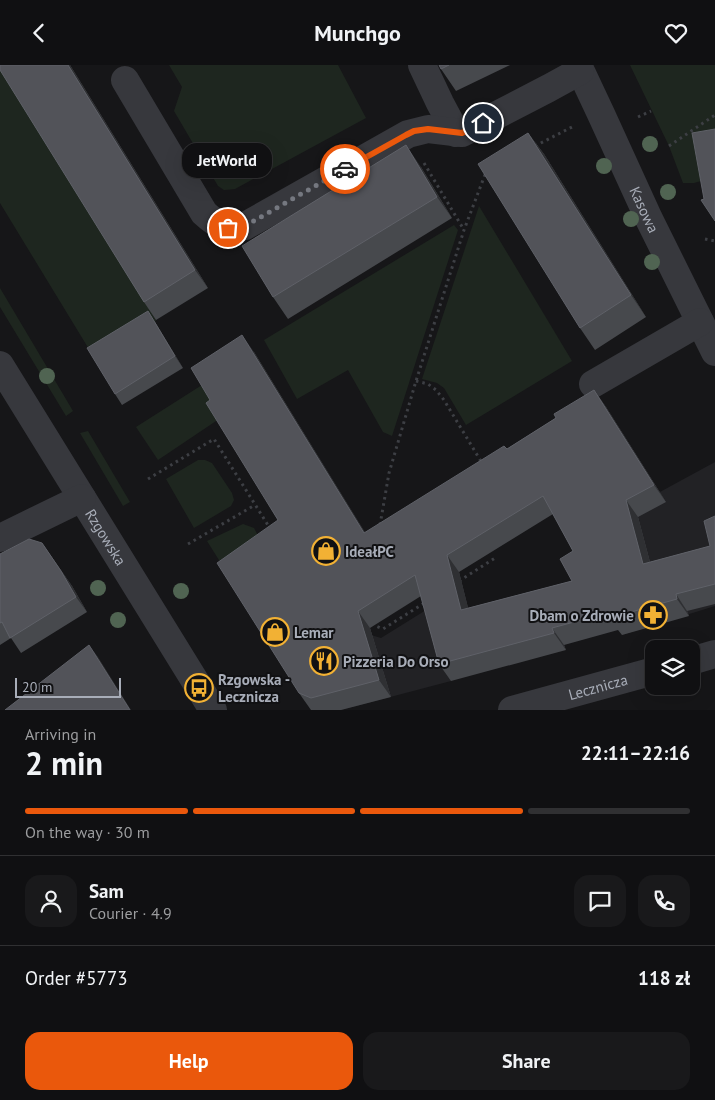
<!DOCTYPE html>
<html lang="en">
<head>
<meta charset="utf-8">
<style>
  :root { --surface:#101012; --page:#19191b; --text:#f1f3f6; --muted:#9c9d9f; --line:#303032; --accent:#ea580c }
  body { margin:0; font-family:"PT Sans",sans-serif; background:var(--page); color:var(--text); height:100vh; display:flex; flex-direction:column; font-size:19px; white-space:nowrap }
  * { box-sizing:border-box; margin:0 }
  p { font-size:16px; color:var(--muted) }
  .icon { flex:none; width:28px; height:28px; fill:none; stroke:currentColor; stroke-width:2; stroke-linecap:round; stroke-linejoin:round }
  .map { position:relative; height:645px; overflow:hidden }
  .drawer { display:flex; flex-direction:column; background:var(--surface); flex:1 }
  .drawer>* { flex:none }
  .tools { position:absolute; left:645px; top:575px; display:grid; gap:10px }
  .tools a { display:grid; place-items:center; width:55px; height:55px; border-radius:10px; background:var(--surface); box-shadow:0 5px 20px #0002,0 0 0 1px var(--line); font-size:25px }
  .scale { position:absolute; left:15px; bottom:12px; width:106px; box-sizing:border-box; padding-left:5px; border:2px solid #a8adb8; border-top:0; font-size:14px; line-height:18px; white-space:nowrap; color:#a8adb8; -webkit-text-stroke:4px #111113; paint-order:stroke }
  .pin { position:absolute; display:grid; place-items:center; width:42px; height:42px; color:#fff; margin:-21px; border:2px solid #fff; border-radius:50%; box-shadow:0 1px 5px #0007 }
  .courier { position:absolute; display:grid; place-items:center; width:50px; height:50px; margin:-25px; border:4px solid #ea580c; border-radius:50%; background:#fff; color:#222; box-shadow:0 1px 6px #0007 }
  .bubble { position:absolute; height:35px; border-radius:15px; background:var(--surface); box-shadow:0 5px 20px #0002,0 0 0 1px var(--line); font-size:16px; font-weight:700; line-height:35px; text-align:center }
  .overview em { font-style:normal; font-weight:700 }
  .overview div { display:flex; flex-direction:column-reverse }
  .overview { display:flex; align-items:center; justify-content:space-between; height:85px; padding:0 25px }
  h1 { font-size:32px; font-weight:700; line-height:38px }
  .bar { display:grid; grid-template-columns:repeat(4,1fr); gap:8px 5px; align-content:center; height:60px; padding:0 25px }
  .bar i { height:6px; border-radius:4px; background:var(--line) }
  .bar .selected { background:var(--accent) }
  .bar p { grid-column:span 4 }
  .line { display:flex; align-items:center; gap:12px; padding:0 25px; border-top:1px solid var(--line) }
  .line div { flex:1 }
  .round { display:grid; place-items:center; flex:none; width:52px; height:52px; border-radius:15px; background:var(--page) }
  .cta { display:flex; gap:10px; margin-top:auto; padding:10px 25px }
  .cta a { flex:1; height:58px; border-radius:15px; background:var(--accent); color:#fff; font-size:20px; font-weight:700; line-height:58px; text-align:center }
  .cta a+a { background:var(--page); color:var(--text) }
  header { display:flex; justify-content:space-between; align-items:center; height:65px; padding:0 25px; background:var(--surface); font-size:22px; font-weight:700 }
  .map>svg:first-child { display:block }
</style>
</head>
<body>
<header><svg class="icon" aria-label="back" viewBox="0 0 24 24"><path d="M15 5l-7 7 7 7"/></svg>Munchgo<svg class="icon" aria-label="heart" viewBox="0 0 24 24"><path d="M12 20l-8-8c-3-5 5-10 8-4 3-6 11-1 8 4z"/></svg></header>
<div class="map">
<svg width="715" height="645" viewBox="0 0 715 645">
  <rect width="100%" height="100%" fill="#161618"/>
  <path fill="#222225" d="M715,397v144l-93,29 -52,-94z
    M455,527l-4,89 -110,29h-30l60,-75 10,3z"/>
  <path fill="#1e261f" d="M169,0h169l28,53 -131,71 -11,1 -6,-4 -44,-75 8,-24z
    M630,0h85v112l-21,6h-11l-14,-37z
    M0,3l156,252 -1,2 -60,37 -95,-156z
    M479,141l93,155 -106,64 -22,-37 -7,-5 -15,-4z
    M454,160l4,5 -66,206 -9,-4 -35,-62 -51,29 -33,-59z
    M0,223l73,123 -7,5 -66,-109z
    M202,320l20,32 -64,43 -22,-33z
    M88,366l42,71 -7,4 -43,-73z
    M198,395h7l7,3 20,30 2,7 -3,6 -37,22 -28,-49z
    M243,459l11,4 9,17 -34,31 -22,-35z"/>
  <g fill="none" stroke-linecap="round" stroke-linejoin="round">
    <path stroke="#3d3f44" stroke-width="3" stroke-dasharray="2.5 4" stroke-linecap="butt" d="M638,52l13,-6
      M535,81l37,-19
      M669,81l46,-31
      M424,98l40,67
      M705,174l10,2
      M416,316l12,3 8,6 8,10 38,63
      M148,414l66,-40 57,91
      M380,460l9,-52 27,-92 48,-151 22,-58
      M188,479l67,-39
      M459,516l36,-23
      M373,557l3,4 7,3 43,-27"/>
    <g stroke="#37383d" stroke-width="28">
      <path d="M422,0l18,38 16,30"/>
      <path id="s1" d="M578,0l23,49 48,105 66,133"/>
      <path d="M125,15l79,133c13,12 22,17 41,13l163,-92 20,-5 34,4 87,-45 31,-17"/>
      <path id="s2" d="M0,300l213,345"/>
      <path d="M593,319l107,-62"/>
      <path d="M0,473l82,-40"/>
      <path d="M691,596l24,-7"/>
      <path id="s3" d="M512,645l142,-39"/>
    </g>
  </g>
  <g fill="#506452">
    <circle cx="650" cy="79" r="8"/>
    <circle cx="604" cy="101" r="8"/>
    <circle cx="668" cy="127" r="8"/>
    <circle cx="631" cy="154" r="8"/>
    <circle cx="652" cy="197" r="8"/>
    <circle cx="47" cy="311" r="8"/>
    <circle cx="98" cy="523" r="8"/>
    <circle cx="181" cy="526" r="8"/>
    <circle cx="118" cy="555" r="8"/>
  </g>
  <path fill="#47494d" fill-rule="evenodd" d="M0,0h70l138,223 -52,32 -12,-18z
    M439,0h71l-54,26 -15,-22z
    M528,68l16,21 102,163 -51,33 -15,-22z
    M421,102l31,51 -164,101 -15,-22z
    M155,257l28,46 -61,37 -7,-11z
    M254,287l111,181 142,-84 49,-31 38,-28 12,17 60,95 -28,15 12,45 60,-16 5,-30v88l-28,7 2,5 -67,19 -4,-5 -54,15 2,5 -115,31 -12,-17 -18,-68 -51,32 21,69 -50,13h-30l-12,-17 -21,-173 -68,-120zM553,449l20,37 -1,30 -104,27 -9,-36z
    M42,478l30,43 15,26 -66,41 -10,-15 -11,7v-91z"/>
  <path fill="#2f3033" d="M68,0h2l138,223 -13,-18z
    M528,68l16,21 102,163 -15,-22z
    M406,80l15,22 31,51 -15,-21z
    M148,246l7,11 28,46 -8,-12z
    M242,270l12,17 122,198 -12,-17z
    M594,325l12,17 60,95 -12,-17z
    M626,435l12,17 17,64 -12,-17z
    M42,478l30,43 15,26 -11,-15z
    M447,490l12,17 14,55 -12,-17z
    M676,529l11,17 2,5 -12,-17z
    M358,546l12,17 21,69 -12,-17z
    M552,563l12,17 2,5 -12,-17z
    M89,580l9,12 33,53h-1z"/>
  <path fill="#525359" stroke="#5f6168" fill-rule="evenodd" d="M0,0h68l127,205 -51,32 -144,-232z
    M439,0h10l-8,4z
    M715,64v92l-14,-21 3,-1 -12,-66z
    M528,68l103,162 -51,33 -102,-164z
    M406,80l31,52 -164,100 -31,-51z
    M148,246l27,45 -60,38 -28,-46z
    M242,270l122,198 140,-87 3,3 49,-31 -2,-4 40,-24 60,95 -28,15 17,64 67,-18 -6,-25 11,-5v68l-39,10 1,5 -67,19 -3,-5 -55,15 2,5 -115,31 -24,-89 -57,36 21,69 -68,18 -12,-5 -82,-130 61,-43 -72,-117 4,-3 -19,-32zM543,431l30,55 -13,8 12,22 -111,29 -14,-55z
    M29,474l13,4 19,28 15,26 -66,41 -8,-16 -2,1v-69z
    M89,580l41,65h-125z"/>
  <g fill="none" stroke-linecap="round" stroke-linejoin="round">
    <path stroke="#757880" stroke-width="5" stroke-dasharray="0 9" d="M228,163l17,-2 100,-57"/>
    <path stroke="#ea580c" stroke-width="6" d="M345,104l61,-34 8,-4 14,-2 34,4 21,-10"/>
  </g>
  <defs>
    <symbol id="shop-ring" viewBox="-11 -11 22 22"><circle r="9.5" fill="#111113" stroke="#f2b134" stroke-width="1.5"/><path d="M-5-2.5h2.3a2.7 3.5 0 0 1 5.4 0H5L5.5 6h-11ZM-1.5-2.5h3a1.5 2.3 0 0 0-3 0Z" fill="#f2b134"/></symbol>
    <symbol id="pharmacy-ring" viewBox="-11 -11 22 22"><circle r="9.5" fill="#111113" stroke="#f2b134" stroke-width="1.5"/><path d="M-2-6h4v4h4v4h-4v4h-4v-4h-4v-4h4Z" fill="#f2b134"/></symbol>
    <symbol id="restaurant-ring" viewBox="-11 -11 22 22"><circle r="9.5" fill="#111113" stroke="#f2b134" stroke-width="1.5"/><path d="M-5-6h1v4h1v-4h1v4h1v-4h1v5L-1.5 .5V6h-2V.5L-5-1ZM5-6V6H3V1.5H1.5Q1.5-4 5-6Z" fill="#f2b134"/></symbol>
    <symbol id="bus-ring" viewBox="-11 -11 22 22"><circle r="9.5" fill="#111113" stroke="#f2b134" stroke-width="1.5"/><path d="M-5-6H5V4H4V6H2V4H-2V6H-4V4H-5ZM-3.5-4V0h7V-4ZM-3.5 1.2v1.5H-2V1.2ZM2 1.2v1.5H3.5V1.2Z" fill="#f2b134"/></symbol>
  </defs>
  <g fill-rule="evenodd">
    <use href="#shop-ring" x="310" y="470" width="32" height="32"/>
    <use href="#pharmacy-ring" x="637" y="534" width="32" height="32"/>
    <use href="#shop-ring" x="259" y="551" width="32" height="32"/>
    <use href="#restaurant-ring" x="308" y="580" width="32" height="32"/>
    <use href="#bus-ring" x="183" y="607" width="32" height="32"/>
  </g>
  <g text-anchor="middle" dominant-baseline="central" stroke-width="4" stroke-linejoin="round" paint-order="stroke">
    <g font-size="15" fill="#a8adb8" stroke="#111113">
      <text stroke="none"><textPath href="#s1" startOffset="159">Kasowa</textPath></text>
      <text stroke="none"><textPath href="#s2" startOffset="202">Rzgowska</textPath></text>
      <text stroke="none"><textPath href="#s3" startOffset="89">Lecznicza</textPath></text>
    </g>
    <g font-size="15" font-weight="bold" fill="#a8adb8" stroke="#111113" text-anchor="start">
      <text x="345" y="486">IdeałPC</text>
      <text x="634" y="550" text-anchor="end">Dbam o Zdrowie</text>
      <text x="294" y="567">Lemar</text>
      <text x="343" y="596">Pizzeria Do Orso</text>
      <text x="218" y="614">Rzgowska -<tspan x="218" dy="17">Lecznicza</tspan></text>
    </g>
  </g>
</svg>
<div class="tools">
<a><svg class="icon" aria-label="layers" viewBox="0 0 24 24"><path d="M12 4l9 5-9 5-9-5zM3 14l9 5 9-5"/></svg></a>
</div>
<div class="scale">20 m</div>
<div class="pin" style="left:228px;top:163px;background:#ea580c"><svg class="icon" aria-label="bag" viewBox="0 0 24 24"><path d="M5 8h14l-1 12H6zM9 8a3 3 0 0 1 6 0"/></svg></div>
<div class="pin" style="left:483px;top:58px;background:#1f2937"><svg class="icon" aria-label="home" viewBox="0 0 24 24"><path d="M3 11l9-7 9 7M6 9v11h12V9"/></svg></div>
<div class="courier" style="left:345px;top:104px"><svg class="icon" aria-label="car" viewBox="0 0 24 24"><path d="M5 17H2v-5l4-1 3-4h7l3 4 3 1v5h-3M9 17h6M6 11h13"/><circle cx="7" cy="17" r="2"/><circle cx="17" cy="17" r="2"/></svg></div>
<div class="bubble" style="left:182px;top:78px;width:90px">JetWorld</div>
</div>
<section class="drawer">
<div class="overview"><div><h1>2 min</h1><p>Arriving in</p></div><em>22:11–22:16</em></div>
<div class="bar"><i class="selected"></i><i class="selected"></i><i class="selected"></i><i></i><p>On the way · 30 m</p></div>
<div class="line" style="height:90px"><a class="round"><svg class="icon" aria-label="person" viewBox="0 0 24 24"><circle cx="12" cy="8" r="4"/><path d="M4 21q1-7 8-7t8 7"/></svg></a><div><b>Sam</b><p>Courier · 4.9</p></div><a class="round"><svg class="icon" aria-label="chat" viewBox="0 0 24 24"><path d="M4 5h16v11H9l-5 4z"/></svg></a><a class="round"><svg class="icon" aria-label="phone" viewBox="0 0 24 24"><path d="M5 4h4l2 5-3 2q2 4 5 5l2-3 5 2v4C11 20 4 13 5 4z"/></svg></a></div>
<div class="line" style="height:65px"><div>Order #5773</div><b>118 zł</b></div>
<div class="cta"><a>Help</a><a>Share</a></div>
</section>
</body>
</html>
